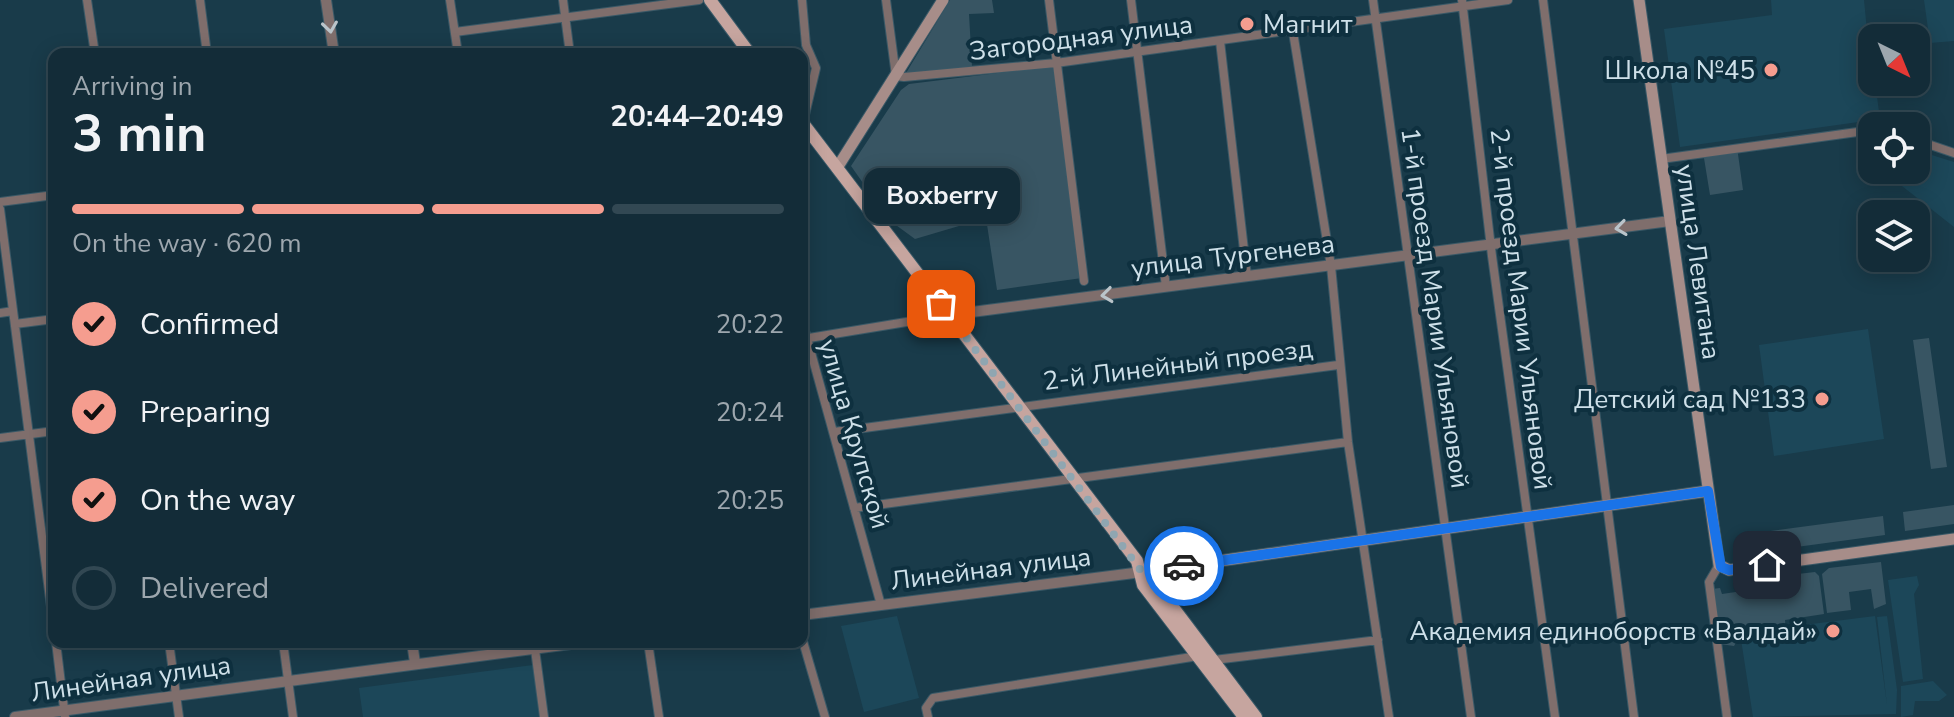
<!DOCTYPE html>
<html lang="en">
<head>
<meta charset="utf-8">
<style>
  :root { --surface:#132c38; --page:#1c3440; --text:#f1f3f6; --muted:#9da7ae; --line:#324853; --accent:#f59d8f }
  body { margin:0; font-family:"Nunito Sans",sans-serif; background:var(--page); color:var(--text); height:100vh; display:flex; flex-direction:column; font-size:30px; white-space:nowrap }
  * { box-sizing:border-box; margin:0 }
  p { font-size:26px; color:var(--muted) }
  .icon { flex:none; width:44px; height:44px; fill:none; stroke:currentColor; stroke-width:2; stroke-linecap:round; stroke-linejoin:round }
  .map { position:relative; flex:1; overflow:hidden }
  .side { position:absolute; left:48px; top:48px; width:760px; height:600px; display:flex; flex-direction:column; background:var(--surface); border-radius:16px; box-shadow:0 4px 20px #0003,0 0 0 2px var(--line) }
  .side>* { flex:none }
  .needle { width:52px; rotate:137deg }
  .controls { position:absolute; left:1858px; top:24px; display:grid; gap:16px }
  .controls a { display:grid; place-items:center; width:72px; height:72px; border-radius:16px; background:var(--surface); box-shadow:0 4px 20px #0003,0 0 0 2px var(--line); font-size:40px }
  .pin { position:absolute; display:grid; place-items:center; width:68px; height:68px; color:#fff; margin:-34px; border-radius:16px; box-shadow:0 4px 12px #0006 }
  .courier { position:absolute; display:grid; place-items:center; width:80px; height:80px; margin:-40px; border:6px solid #1a73e8; border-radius:50%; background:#fff; color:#222; box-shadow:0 2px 10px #0007 }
  .bubble { position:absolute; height:56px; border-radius:16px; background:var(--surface); box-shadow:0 4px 20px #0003,0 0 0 2px var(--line); font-size:26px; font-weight:700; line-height:56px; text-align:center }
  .summary em { font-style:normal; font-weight:700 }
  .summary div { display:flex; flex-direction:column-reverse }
  .summary { display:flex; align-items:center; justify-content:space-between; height:136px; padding:0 24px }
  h1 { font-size:52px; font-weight:700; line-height:60px }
  .bar { display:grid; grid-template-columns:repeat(4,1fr); gap:12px 8px; align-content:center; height:96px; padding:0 24px }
  .bar i { height:10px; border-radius:6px; background:var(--line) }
  .bar .current { background:var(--accent) }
  .bar p { grid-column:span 4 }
  ol { padding:0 24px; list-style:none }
  li { display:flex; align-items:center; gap:24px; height:88px }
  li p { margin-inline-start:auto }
  li .icon { padding:8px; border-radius:50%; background:var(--accent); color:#111; stroke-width:4 }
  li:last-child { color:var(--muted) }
  li i { width:44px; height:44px; border:4px solid var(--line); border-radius:50% }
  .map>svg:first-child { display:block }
</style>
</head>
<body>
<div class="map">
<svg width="1954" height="717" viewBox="0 0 1954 717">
  <rect width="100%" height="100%" fill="#193b4a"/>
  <path fill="#1c4759" d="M1771,0h93l8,82h3l5,37 -200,28 -16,-118 108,-14z
    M1924,0h30v41l-24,2z
    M1916,150l38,12v65l-52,-41 -3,-16h17z
    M1868,329l16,110 -110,17 -15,-111z
    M1917,576l2,9 -5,9 9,85 -20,3 -15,-102z
    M897,616l22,82 -55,14 -23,-86z
    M1875,616l12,89 -10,-88 10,-1 10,74 -1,24 -143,3 -13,-84z
    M533,665l6,52h-176l-4,-29z
    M1933,681l14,14 -8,6h-24l-2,14 -12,2v-31z"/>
  <path fill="#385563" d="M950,0h42l2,13 -25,1 3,53 -66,6z
    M1053,66l29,212 -85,12 -11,-72 -71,21 -26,-19 -38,-54 50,-76 8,-6z
    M1737,147l6,43 -33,5 -7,-43z
    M1929,338l18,129 -16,2 -18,-129z
    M1954,505v19l-49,7 -2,-19z
    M1883,516l2,19 -141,19 -3,-19z
    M1881,562l5,42 -12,5 -3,-20 -22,3 2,18 -24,3 -5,-39 7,-6z
    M1815,572l4,4 5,38 -39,6 1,13 -48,6 -4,7 -14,-2 -8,-55 8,-1 2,6 34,-5 8,-7 -1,-4z"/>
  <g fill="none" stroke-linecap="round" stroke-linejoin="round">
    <defs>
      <path id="minor" d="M87,0l8,54
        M200,0l7,54
        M450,0l8,54
        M563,0l7,54
        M802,0l4,45 10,23 -13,55
        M886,0l10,76 8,1 152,-14 452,-63
        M1049,0l35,281
        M1131,0l35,287
        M1373,0l98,717
        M1462,0l30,256 63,461
        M1543,0l91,717
        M455,32l244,-32
        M1293,32l38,234 17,176 41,275
        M1220,41l27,235
        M1916,140l38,13
        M1661,159l211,-29
        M0,202l54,-7
        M0,209l54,421
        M0,313l13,-2
        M802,320l79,285
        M15,324l39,-5
        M803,339l146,-24
        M834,432l504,-67
        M0,438l54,-7
        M854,508l494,-66
        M1719,565l-10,17 18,135
        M802,638l23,79
        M56,642l9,75
        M169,642l10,75
        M283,642l10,75
        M534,642l10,75
        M648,642l11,75
        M1214,660l164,-20
        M928,717l-2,-9 7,-10 265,-42"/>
      <path id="tertiary" d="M326,0l8,54
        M949,315l721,-94
        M802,615l340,-43
        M412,642l3,21
        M15,717l571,-75"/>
      <path id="secondary" d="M1639,0l80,565 10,5 225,-31
        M837,168l106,-168
        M1142,572l566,-81"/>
      <path id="primary" d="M710,0l40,54
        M802,122l335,439 6,24 101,132
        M1142,572l9,6 105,139"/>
    </defs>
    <use href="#minor" stroke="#3a5967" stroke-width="10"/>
    <use href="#tertiary" stroke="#3a5967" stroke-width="12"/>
    <use href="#secondary" stroke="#3a5967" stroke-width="13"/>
    <use href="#primary" stroke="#3a5967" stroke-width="14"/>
    <use href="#minor" stroke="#7f6e6c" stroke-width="8"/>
    <use href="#tertiary" stroke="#7f6e6c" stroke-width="10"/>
    <use href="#secondary" stroke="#a78d89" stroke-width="11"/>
    <use href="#primary" stroke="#c6a59f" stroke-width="12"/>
  </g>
  <defs><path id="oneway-chevron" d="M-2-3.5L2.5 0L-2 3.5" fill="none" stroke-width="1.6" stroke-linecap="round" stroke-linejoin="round" transform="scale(2)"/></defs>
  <g stroke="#bac4ca">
    <use href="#oneway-chevron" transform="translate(330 27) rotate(82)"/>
    <use href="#oneway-chevron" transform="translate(1621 228) rotate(172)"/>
    <use href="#oneway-chevron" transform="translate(1107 295) rotate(173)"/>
  </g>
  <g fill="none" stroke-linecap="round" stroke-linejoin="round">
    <path stroke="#8fa6b1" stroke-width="8" stroke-dasharray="0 14.4" d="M941,304l201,268 42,-6"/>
    <path stroke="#1a73e8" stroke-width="10" d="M1184,566l524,-75 13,76 8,3 38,-5"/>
  </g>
  <g fill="#f59d8f" stroke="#0e303f" stroke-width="3">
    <circle cx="1247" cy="24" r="8"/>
    <circle cx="1771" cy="70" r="8"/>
    <circle cx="1822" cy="399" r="8"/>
    <circle cx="1833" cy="631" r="8"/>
  </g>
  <g text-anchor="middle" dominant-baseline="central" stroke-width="8" stroke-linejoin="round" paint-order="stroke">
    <g font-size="26" fill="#cee0e9" stroke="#0e303f" text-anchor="end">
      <text x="1263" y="24" text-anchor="start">Магнит</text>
      <text x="1755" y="70">Школа №45</text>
      <text x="1806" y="399">Детский сад №133</text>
      <text x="1817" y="631">Академия единоборств «Валдай»</text>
    </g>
    <g font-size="26" fill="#cee0e9" stroke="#0e303f">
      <text transform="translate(1081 38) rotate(-7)">Загородная улица</text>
      <text transform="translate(1233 256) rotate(-7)">улица Тургенева</text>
      <text transform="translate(1698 262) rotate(82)">улица Левитана</text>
      <text transform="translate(1435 308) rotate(82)">1-й проезд Марии Ульяновой</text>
      <text transform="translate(1521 309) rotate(83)">2-й проезд Марии Ульяновой</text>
      <text transform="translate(1178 365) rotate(-7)">2-й Линейный проезд</text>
      <text transform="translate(854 434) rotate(74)">улица Крупской</text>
      <text transform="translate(991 569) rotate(-7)">Линейная улица</text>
      <text transform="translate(131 679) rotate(-8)">Линейная улица</text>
    </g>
  </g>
</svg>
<div class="controls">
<a><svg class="needle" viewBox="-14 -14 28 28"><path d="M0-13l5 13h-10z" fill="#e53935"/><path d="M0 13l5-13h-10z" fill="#9da7ae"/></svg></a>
<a><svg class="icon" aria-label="locate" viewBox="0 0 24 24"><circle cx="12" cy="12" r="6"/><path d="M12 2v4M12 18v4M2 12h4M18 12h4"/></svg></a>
<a><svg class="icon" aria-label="layers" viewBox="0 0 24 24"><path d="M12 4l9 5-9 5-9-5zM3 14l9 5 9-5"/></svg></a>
</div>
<div class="pin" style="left:941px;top:304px;background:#ea580c"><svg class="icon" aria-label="bag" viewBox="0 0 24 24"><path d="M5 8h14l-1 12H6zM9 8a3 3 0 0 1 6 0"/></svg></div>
<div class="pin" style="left:1767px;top:565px;background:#1f2937"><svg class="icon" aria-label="home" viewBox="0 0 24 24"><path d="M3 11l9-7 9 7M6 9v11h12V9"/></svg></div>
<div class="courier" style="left:1184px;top:566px"><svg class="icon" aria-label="car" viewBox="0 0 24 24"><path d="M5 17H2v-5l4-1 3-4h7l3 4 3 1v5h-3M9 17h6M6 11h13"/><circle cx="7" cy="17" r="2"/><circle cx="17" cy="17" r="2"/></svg></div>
<div class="bubble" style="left:864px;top:168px;width:156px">Boxberry</div>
<section class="side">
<div class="summary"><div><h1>3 min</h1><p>Arriving in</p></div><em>20:44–20:49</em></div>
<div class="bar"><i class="current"></i><i class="current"></i><i class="current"></i><i></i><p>On the way · 620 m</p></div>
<ol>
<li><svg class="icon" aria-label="check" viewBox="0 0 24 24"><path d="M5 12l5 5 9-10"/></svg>Confirmed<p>20:22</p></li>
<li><svg class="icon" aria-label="check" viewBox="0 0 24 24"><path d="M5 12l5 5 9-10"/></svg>Preparing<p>20:24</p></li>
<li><svg class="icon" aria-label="check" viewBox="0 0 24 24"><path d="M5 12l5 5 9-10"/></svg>On the way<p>20:25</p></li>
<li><i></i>Delivered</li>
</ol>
</section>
</div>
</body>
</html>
